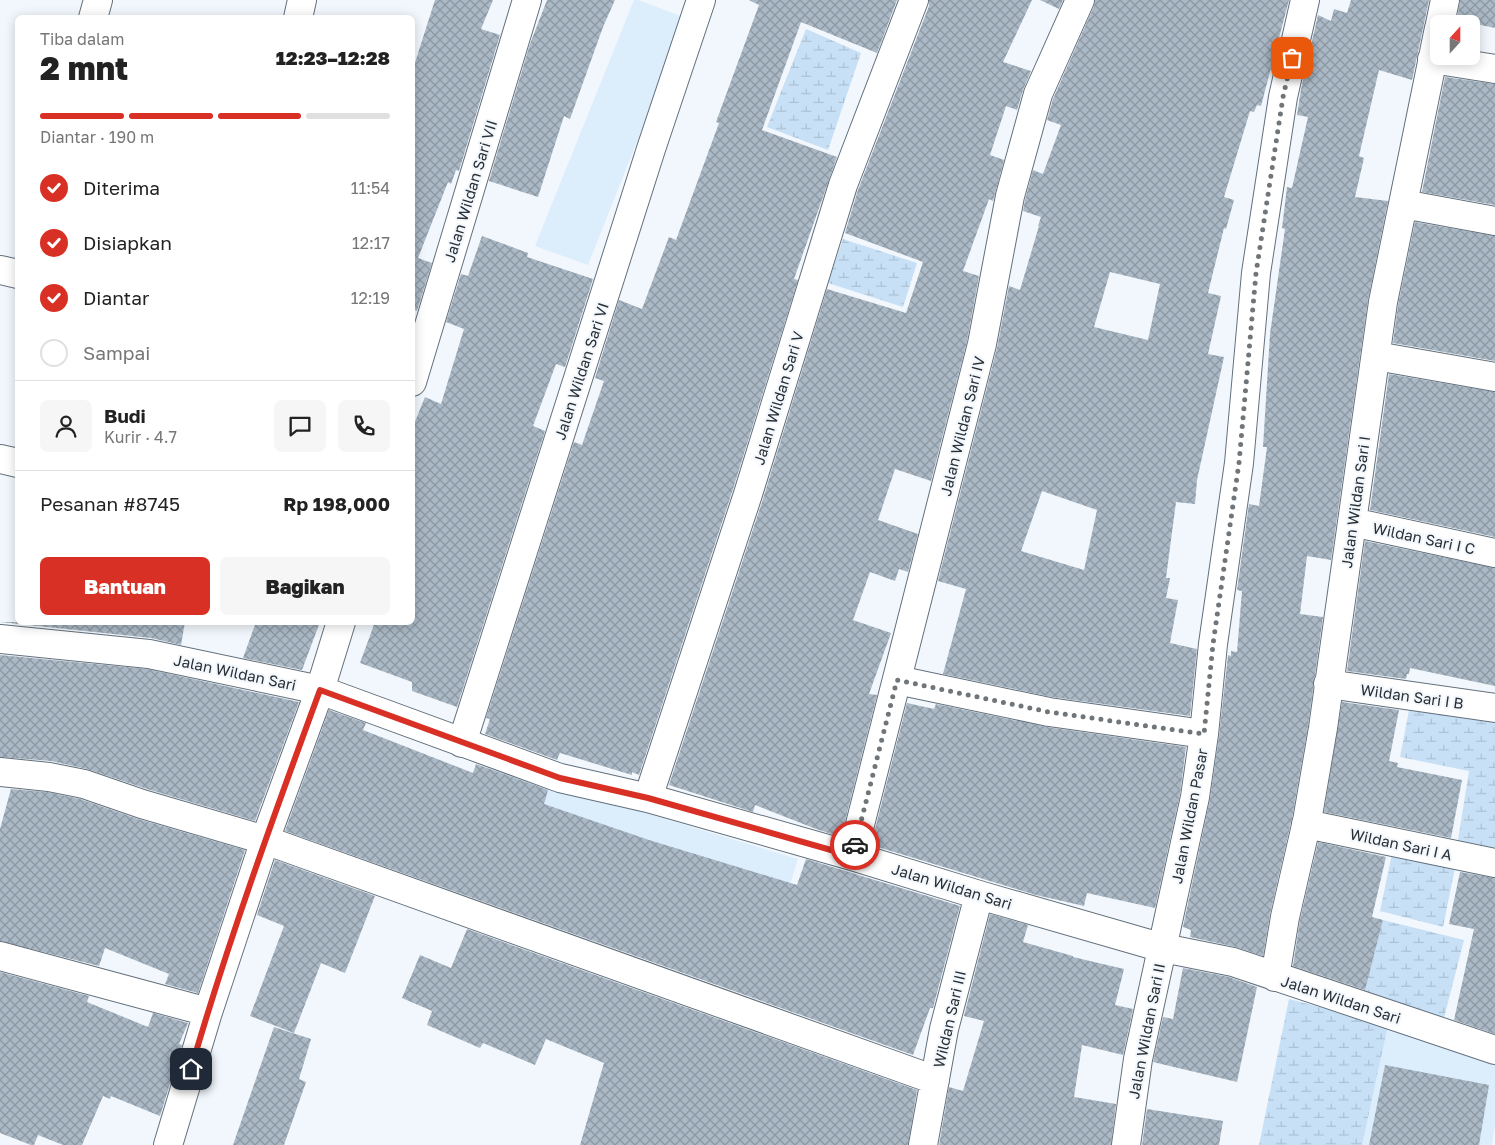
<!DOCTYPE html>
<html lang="id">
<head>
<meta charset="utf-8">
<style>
  :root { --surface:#fff; --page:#f6f6f6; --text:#222; --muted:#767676; --line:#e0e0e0; --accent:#d93025 }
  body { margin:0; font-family:"Golos Text",sans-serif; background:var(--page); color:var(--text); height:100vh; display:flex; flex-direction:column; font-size:19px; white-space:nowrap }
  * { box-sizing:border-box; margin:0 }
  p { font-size:16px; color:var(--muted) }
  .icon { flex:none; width:28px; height:28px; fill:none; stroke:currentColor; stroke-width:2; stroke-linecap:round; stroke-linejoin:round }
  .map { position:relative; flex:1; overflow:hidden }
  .details { position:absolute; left:15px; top:15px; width:400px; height:610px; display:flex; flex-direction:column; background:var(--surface); border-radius:8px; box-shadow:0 2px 12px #0003 }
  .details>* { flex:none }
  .needle { width:32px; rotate:21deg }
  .controls { position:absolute; left:1430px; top:15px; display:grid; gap:10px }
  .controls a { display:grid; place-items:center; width:50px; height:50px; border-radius:8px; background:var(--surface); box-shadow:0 2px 12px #0003; font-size:25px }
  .pin { position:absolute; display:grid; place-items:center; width:42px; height:42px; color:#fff; margin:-21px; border-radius:10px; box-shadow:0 2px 8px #0006 }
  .courier { position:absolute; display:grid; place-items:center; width:50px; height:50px; margin:-25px; border:4px solid #d93025; border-radius:50%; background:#fff; color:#222; box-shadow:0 1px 6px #0007 }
  .summary em { font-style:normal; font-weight:800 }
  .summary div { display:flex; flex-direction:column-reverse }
  .summary { display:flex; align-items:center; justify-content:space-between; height:85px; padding:0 25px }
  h1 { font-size:32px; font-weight:800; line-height:38px }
  .bar { display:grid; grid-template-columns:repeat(4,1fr); gap:8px 5px; align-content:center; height:60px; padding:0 25px }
  .bar i { height:6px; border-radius:4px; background:var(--line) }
  .bar .current { background:var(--accent) }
  .bar p { grid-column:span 4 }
  .line { display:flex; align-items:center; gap:12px; padding:0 25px; border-top:1px solid var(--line) }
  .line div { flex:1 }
  .round { display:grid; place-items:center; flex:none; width:52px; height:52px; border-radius:8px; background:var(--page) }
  ol { padding:0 25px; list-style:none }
  li { display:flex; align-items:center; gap:15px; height:55px }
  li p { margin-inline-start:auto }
  li .icon { padding:5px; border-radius:50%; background:var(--accent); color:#fff; stroke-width:4 }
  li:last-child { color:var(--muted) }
  li i { width:28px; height:28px; border:2px solid var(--line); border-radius:50% }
  .cta { display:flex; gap:10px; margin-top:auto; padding:10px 25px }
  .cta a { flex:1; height:58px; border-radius:8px; background:var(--accent); color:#fff; font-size:20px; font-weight:800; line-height:58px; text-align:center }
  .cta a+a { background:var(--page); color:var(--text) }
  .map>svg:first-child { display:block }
</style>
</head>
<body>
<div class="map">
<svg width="1495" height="1145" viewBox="0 0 1495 1145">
  <defs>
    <pattern id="wetland-marsh" width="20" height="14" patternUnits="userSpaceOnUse" patternTransform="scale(1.25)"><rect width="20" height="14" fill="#c7e0f6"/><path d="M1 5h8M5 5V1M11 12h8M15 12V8" fill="none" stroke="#abc0d3"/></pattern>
    <pattern id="building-cross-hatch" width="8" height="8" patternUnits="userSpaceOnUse" patternTransform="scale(1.25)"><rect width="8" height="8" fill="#abb9c6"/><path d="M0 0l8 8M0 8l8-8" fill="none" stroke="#8b97a1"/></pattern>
  </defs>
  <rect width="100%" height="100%" fill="#f1f7fc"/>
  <path fill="#dcedfc" d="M634,0h4l48,18 -98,247 -53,-19z
    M493,767l305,92 -25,80 -306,-105z
    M1384,1021l111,38v65l-3,21h-133z"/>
  <path fill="url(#wetland-marsh)" d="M806,29l55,24 -33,97 -61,-23z
    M843,239l74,24 -14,44 -75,-24z
    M1410,705l85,15v133l-38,-7 12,-75 -69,-14z
    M1393,849l63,14 -13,64 -63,-16z
    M1383,920l81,20 -20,78 -81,-23z
    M1289,999l99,26 -26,120h-103z"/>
  <path fill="url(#building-cross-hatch)" fill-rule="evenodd" d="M435,0h58l-12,29 19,6 -41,136 -3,-1 -5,14 -3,-2 -30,76 14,5 -15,48 -5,-2v-237z
    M547,0h68l-12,27 -33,92 -6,-3 -26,81 -49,-16 41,-137z
    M749,0h148l-20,53 -76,-31 -39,108 75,27 -43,122 4,1 -65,209 -94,286 -7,-3v3l-72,-22 -3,7 -72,-26 5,-15 -4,-1 88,-276 8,3 22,-64 -9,-3 24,-78 23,9 27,-72 7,3 43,-117 -3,-1 43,-117z
    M929,0h103l-29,62 28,9 -8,19 -6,20 -11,-4 -16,49 14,5 -11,41 -4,-2 -26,72 16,5 -12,65 -36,140 -36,-12 -17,51 40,14 -10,38 -9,-3 -4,12 -25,-9 -17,48 38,13 -22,61 8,1 -36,142 -25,-8 -61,-24 -2,7 -84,-27 94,-286 64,-210 79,24 17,-51 -78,-29 13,-43 71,-184z
    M1040,0h23l-4,9z
    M1095,0h194l-28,106 -4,-1 -3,7 -4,-1 -26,86 10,3 -8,29 -2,-1 -16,65 13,3 -13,58 16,3 -27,123 -2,24 -19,-2 -10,76h4l-4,20 12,2 -8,43 27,6 -7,67 -138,-19 -109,-23 23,-85 -28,-8 59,-233 12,-62 11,4 19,-64h-1l3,-9 -18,-6 2,-11 8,-30 10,4 18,-49 -14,-5 6,-21 41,-93zM1110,272l50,12 -12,56 -54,-13zM1042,491l55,19 -13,60 -63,-19z
    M1351,0h78l-17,80 -33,-10 -20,86 5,2 -9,39 33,4 -20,99 -37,260 -24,-4 -7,58 23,3 -15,109 -16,92 -22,96 -7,42 -27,-9 -46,-10 1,-7 -8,-3 27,-128 9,-63 9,-81 3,1v-5l6,1 5,-61 -5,-1 12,-86 10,2 8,-59h-4l7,-113 15,-105 -3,-1 5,-41 5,1 16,-71 -11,-2 4,-26 17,-74 13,6 3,-12 13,4z
    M1460,0h35v28l-38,-8z
    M1445,77l50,7v121l-73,-13z
    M1415,222l80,14v125l-102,-18 5,-38z
    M482,236l46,17 -1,4 66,22 -28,88 -9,-3 -23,62 12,5 -88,276 -45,-16v-9l-52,-19 15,-41h37v-193l13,-32 16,7 23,-75 -18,-7 15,-48 7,2z
    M1389,374l106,18v145l-125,-27z
    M1365,541l130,27v118l-85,-18 -1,6h-2l-1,5 -59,-8z
    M0,622h185l-4,23 -30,-7z
    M256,622h64l-18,48 -59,-12z
    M0,655l147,14 152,33 -44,119 -108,-32 -60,-20 -36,-8 -51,-4z
    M1342,702l57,8 -10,51 9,2 -1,4 65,13 -11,58 -127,-26z
    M907,703l27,6 2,-5 111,23 139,20 -6,47 -25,114 -68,-15 -3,13 -48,-11 -165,-50z
    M329,710l37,13 -3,7 110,43 3,-9 72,26 -4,14 105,36 148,45 9,-26 154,47 -27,102h-3l-17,47 -628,-224z
    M11,789l36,3 33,7 58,20 107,31 -47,143 -33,-9 4,-10 -64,-26 -6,18 -99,-25v-112z
    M1318,842l68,15 -14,60 11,3 -18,70 -72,-24 7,-46z
    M275,860l100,36 -30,77 -24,-10 -27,70 -44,-17 34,-90 -27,-11z
    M1460,872l35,6v156l-41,-14 20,-91 -25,-5z
    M990,914l38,11 -5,17 50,14v1l51,12 -9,36 18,4 -10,46 -41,-10 -8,52 42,7 -5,41h-172l10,-58 14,4 21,-70 -20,-5z
    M467,929l450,161 -9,55h-328l24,-82 -58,-24 -11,26 -52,-22 -3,5 -53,-23 5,-14 -30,-13 18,-43 31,13z
    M1183,968l46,9 28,10 -20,95 -84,-20 10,-45 10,2z
    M0,972l89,24 -2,6 61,25 5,-14 35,10 -9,21 3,1 -22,71 -49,-20 -1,3 -7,-3 -21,49h-19l-25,-10 -4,10h-3l-31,-12z
    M274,1027l37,12 -12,40 7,3 -22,63h-51z
    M1385,1065l104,20 -10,60h-110z
    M1147,1109l76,12 -4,24h-77z"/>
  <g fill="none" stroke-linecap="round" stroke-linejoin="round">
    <defs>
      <path id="street" d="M93,18l5,-18
        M298,18l4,-18
        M1440,24l5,-24
        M1432,59l63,10
        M1403,204l92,17
        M0,270l18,4
        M1376,356l119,21
        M412,382l115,-382
        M0,459l18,4
        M1352,522l143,31
        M0,639l149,15 171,36 240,88 88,20 204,58 127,39 184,53 70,14 262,88
        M897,680l152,32 155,22
        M1328,684l167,24
        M462,743l189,-594 50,-149
        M0,772l49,5 35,7 58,20 123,36 670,240
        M648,798l100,-304 95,-309 71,-185
        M1306,824l189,39
        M852,856l130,-512 28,-148 28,-102 42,-94
        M0,956l208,56
        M1275,977l10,-60 22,-96 16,-93 60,-426 56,-274
        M168,1145l40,-133 57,-172 55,-150 21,-68
        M923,1145l21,-116 35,-134
        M1126,1145l12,-86 57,-262 9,-63 9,-90 26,-181 17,-190 27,-176 22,-97"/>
    </defs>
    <use href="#street" stroke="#63707c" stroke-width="30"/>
    <use href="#street" stroke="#fff" stroke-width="28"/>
  </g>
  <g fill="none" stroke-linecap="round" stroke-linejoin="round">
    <path stroke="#6f7579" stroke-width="5" stroke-dasharray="0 9" d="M855,845l42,-165 152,32 155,22 9,-90 26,-181 17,-190 27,-176 9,-39"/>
    <path stroke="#d93025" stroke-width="6" d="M191,1069c37,-128 83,-254 129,-379l240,88 88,20 204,58 3,-11"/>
  </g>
  <g text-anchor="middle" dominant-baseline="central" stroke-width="4" stroke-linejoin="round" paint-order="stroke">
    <g font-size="15" fill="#292f33" stroke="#f1f7fc">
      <text transform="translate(470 191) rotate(-73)">Jalan Wildan Sari VII</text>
      <text transform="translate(581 371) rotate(-72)">Jalan Wildan Sari VI</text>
      <text transform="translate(778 398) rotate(-73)">Jalan Wildan Sari V</text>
      <text transform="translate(962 426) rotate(-76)">Jalan Wildan Sari IV</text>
      <text transform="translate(1355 502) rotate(-82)">Jalan Wildan Sari I</text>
      <text transform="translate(1424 538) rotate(12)">Wildan Sari I C</text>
      <text transform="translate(235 672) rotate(12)">Jalan Wildan Sari</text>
      <text transform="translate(1412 696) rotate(8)">Wildan Sari I B</text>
      <text transform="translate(1189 816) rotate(-79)">Jalan Wildan Pasar</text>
      <text transform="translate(1401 844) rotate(12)">Wildan Sari I A</text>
      <text transform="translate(952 886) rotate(17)">Jalan Wildan Sari</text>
      <text transform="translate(1341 999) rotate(18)">Jalan Wildan Sari</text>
      <text transform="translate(949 1019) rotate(-77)">Wildan Sari III</text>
      <text transform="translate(1146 1031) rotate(-79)">Jalan Wildan Sari II</text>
    </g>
  </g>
</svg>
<div class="controls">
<a><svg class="needle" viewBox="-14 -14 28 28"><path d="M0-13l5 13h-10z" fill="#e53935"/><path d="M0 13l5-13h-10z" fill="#767676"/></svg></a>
</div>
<div class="pin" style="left:1292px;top:58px;background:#ea580c"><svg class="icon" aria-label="bag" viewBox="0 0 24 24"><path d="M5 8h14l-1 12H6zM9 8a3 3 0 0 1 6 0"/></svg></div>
<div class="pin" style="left:191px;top:1069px;background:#1f2937"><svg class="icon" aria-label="home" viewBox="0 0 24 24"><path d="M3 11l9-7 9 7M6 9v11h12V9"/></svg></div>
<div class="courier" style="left:855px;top:845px"><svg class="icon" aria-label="car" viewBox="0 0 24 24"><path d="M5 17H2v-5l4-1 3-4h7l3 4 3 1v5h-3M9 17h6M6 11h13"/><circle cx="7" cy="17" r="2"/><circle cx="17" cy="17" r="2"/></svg></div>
<section class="details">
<div class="summary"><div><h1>2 mnt</h1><p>Tiba dalam</p></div><em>12:23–12:28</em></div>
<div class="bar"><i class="current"></i><i class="current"></i><i class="current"></i><i></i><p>Diantar · 190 m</p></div>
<ol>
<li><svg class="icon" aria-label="check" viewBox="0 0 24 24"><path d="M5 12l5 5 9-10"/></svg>Diterima<p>11:54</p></li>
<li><svg class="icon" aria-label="check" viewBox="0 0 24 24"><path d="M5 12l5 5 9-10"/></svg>Disiapkan<p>12:17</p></li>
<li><svg class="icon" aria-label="check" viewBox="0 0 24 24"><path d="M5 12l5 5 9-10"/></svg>Diantar<p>12:19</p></li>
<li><i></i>Sampai</li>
</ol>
<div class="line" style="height:90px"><a class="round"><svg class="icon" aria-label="person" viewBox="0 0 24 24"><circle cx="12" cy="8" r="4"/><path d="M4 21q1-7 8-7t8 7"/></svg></a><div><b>Budi</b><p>Kurir · 4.7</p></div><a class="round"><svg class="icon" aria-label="chat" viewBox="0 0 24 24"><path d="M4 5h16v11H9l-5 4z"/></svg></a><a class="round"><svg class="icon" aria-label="phone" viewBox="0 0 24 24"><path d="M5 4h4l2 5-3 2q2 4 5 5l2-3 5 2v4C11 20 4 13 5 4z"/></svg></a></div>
<div class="line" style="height:65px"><div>Pesanan #8745</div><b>Rp 198,000</b></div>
<div class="cta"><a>Bantuan</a><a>Bagikan</a></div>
</section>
</div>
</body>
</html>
